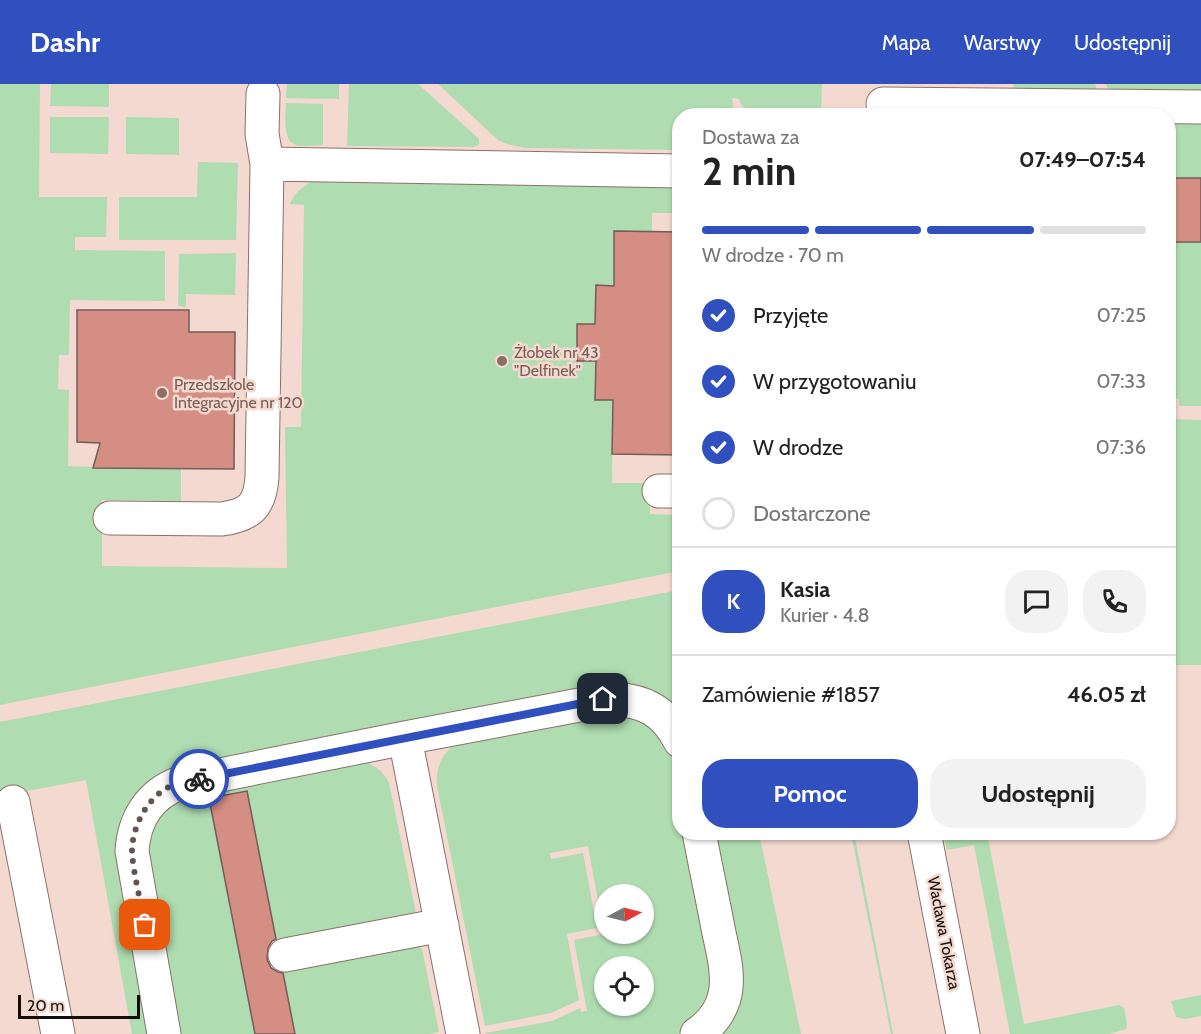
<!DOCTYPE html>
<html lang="pl">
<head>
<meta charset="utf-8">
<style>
  :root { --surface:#fff; --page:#f2f2f2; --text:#222; --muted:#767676; --line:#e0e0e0; --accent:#3050c0 }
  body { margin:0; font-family:Cabin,sans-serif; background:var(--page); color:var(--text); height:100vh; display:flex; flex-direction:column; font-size:22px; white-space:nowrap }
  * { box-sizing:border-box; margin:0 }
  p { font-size:20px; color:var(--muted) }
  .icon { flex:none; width:33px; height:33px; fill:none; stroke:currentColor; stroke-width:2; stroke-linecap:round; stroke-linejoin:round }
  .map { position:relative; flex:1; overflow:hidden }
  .sheet { position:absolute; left:672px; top:24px; width:504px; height:732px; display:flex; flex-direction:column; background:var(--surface); border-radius:24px; box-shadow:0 2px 4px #0004 }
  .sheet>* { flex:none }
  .needle { width:39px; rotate:83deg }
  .controls { position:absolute; left:594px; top:800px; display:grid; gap:12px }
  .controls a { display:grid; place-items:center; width:60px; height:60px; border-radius:50%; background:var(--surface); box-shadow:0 2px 4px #0004; font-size:30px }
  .scale { position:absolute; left:18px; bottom:15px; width:122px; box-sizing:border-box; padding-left:6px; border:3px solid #160d0a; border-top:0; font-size:16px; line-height:21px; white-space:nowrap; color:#160d0a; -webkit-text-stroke:4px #f3d9d0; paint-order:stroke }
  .pin { position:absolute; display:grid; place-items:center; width:51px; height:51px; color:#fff; margin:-26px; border-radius:12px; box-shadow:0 3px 9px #0006 }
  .courier { position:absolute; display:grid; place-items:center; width:60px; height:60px; margin:-30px; border:4px solid #3050c0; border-radius:50%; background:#fff; color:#222; box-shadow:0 2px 8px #0007 }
  .head em { font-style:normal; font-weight:700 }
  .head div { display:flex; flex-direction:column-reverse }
  .head { display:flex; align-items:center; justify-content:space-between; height:102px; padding:0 30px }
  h1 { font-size:39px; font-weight:700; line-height:45px }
  .bar { display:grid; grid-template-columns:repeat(4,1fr); gap:9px 6px; align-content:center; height:72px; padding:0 30px }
  .bar i { height:8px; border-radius:4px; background:var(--line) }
  .bar .current { background:var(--accent) }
  .bar p { grid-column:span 4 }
  .line { display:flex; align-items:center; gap:15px; padding:0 30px; border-top:2px solid var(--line) }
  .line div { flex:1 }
  .round { display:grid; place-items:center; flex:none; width:63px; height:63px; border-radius:24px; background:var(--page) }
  ol { padding:0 30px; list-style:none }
  li { display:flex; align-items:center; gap:18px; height:66px }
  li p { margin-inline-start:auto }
  li .icon { padding:6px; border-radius:50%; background:var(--accent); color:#fff; stroke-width:4 }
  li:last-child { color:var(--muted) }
  li i { width:33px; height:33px; border:3px solid var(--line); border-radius:50% }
  .action { display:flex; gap:12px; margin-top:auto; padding:12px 30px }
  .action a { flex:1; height:69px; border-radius:24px; background:var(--accent); color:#fff; font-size:24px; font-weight:700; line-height:69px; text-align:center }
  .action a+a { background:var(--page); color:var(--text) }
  header { display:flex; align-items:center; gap:36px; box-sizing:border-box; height:84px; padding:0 30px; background:var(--accent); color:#fff }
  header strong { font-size:28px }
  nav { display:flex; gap:33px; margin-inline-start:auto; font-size:21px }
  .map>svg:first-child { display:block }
</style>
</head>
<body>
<header>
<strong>Dashr</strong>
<nav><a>Mapa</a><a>Warstwy</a><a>Udostępnij</a></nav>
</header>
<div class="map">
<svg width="1201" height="950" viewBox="0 0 1201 950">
  <rect width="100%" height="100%" fill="#f3d9d0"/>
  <path fill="#afdcb1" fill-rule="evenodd" d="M0,0h40l-1,113h68l-1,40h-31v13l90,1v50l-95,-1 -1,55h-10l-1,34 11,1 -1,76 26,1v1l87,1v32l-79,-1v66l185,2 -2,-141h16l3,-222 -14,-1c4,-11 13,-17 22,-23l367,1v31h-27v18h-38v55h-18l-1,38 -18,37h19l-1,38 18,1 -1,83h38v31l27,1 1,-10h1v66l-679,134z
    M51,0h58v23l-59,-1z
    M287,0h52v15l-53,-1z
    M349,0h69l60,54 1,2v5l-6,2 -126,-1z
    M438,0h384l-1,31h-15l-1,-5 -56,-1c-7,-2 -8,-4 -10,-10l-7,-1 2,17 -54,1 -1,34 -154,-2 -18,-4 -9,-4z
    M1014,0h81l2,6 -84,-1z
    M1106,0h95v10l-93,-4z
    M286,19l37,1v41c-8,0 -22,3 -29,-1 -12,-6 -8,-30 -8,-41z
    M50,33h59l-1,37 -58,-1z
    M126,33l53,1v37l-53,-1z
    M1169,35l32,1v58h-32z
    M198,78l40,1 -2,77h-117v-43h78z
    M1169,158h32v164h-22v-7l-10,-1z
    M236,169l-1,42 -49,-1v13l-8,-1 1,-52z
    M1169,335l32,1v245h-32z
    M679,506v130l-15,-17 -519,87 8,244h-21l-46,-254 -86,16v-74z
    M605,626l42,8 27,37 5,28 1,49 9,1 27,154 -29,43 -10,4h-191l-1,-1 67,-12 28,-13 1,4 6,-1 -13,-71 30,-6 -16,-88 -38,7 1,6 32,-6 14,75 -30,6 12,66 -28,13 -66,13 -48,-240c-1,-17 3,-28 15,-40zM604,810h40v39h-40zM604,882h40v39h-40z
    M362,677c13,4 21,10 27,22l28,135 -140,28 -30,-155 -38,7 46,236h-80l-32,-192 27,-43z
    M708,749h51l42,201h-90z
    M851,749h3l39,201h-2z
    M943,749h44l37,191 95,-19 5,3 3,17 -1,4 -17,5h-99l-36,-189 -27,5z
    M413,857l9,8 17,83 -9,2h-135l-13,-68z
    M1201,911v21l-16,3 -9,-2 -5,-16z"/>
  <path fill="#d58e84" stroke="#745c59" stroke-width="1.5" d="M1168,94h33v64h-33z
    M614,147l66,1v223l-68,-1 1,-54h-18l1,-39h-19v-37h18l1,-39 18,1z
    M77,226h112v22h46l-1,137 -141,-1 7,-25 -23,-1z
    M247,707l29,148 -4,2 -4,7 -1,11 4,9 7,4 5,1 12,61h-40l-46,-236z"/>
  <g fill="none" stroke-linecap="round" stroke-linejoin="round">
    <defs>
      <path id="minor" d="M263,10l-1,40 5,30
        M883,20l318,3
        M659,407h21
        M110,434l112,1c28,-4 38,-13 40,-42l5,-313 413,7
        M13,718l45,232
        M924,748l39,202
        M285,871l157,-30
        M164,950l-32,-183c2,-32 18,-57 48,-68l225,-45
        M463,950l-58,-296 206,-39c33,1 54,12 69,42
        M697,950c16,-11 27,-27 29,-46 2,-20 -4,-40 -8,-60 -6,-32 -13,-64 -19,-96"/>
    </defs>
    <use href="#minor" stroke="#89726a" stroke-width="35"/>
    <use href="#minor" stroke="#fff" stroke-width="33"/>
  </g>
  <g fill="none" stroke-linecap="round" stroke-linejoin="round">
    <path stroke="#63544f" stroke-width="6" stroke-dasharray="0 10.8" d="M145,841c-4,-23 -12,-52 -13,-74 0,-22 13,-49 32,-61 10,-7 23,-9 35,-11"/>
    <path stroke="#3050c0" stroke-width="8" d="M199,695l404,-80"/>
  </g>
  <g fill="#8d6e63" stroke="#f3d9d0" stroke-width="2">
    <circle cx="502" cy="277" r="6"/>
    <circle cx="162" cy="309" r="6"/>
  </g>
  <g text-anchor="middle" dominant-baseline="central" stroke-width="5" stroke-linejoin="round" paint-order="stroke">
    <g font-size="16" fill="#785e54" stroke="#f3d9d0" text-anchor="start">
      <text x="514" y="268">Żłobek nr 43<tspan x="514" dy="18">"Delfinek"</tspan></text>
      <text x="174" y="300">Przedszkole<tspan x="174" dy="18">Integracyjne nr 120</tspan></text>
    </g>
    <g font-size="16" fill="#160d0a" stroke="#f3d9d0">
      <text transform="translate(944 849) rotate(79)">Wacława Tokarza</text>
    </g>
  </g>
</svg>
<div class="controls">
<a><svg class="needle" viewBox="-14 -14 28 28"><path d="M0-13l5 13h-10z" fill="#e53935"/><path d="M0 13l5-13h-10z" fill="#767676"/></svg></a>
<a><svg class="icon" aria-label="locate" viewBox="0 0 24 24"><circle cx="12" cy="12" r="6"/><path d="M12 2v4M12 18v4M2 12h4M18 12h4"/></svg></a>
</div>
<div class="scale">20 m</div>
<div class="pin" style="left:145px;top:841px;background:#ea580c"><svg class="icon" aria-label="bag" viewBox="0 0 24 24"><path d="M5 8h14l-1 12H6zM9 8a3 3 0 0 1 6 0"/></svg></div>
<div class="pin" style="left:603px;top:615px;background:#1f2937"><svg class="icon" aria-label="home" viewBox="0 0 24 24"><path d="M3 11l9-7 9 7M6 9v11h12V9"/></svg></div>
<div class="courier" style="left:199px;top:695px"><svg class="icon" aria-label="bike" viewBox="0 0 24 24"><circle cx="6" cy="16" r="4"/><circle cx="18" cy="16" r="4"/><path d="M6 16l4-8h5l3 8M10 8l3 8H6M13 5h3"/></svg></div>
<section class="sheet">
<div class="head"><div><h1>2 min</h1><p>Dostawa za</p></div><em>07:49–07:54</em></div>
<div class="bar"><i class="current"></i><i class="current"></i><i class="current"></i><i></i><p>W drodze · 70 m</p></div>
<ol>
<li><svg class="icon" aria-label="check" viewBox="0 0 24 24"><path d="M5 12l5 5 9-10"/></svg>Przyjęte<p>07:25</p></li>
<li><svg class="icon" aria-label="check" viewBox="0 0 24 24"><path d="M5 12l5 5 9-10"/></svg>W przygotowaniu<p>07:33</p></li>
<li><svg class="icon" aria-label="check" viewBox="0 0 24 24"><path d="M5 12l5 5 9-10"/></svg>W drodze<p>07:36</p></li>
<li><i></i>Dostarczone</li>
</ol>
<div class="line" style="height:108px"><b class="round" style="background:var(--accent);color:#fff">K</b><div><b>Kasia</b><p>Kurier · 4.8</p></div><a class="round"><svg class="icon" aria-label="chat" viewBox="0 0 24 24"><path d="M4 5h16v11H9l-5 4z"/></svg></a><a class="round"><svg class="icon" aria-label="phone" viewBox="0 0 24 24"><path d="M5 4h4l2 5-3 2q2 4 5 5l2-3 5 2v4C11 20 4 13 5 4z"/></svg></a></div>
<div class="line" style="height:78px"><div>Zamówienie #1857</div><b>46.05 zł</b></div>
<div class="action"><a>Pomoc</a><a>Udostępnij</a></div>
</section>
</div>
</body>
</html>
